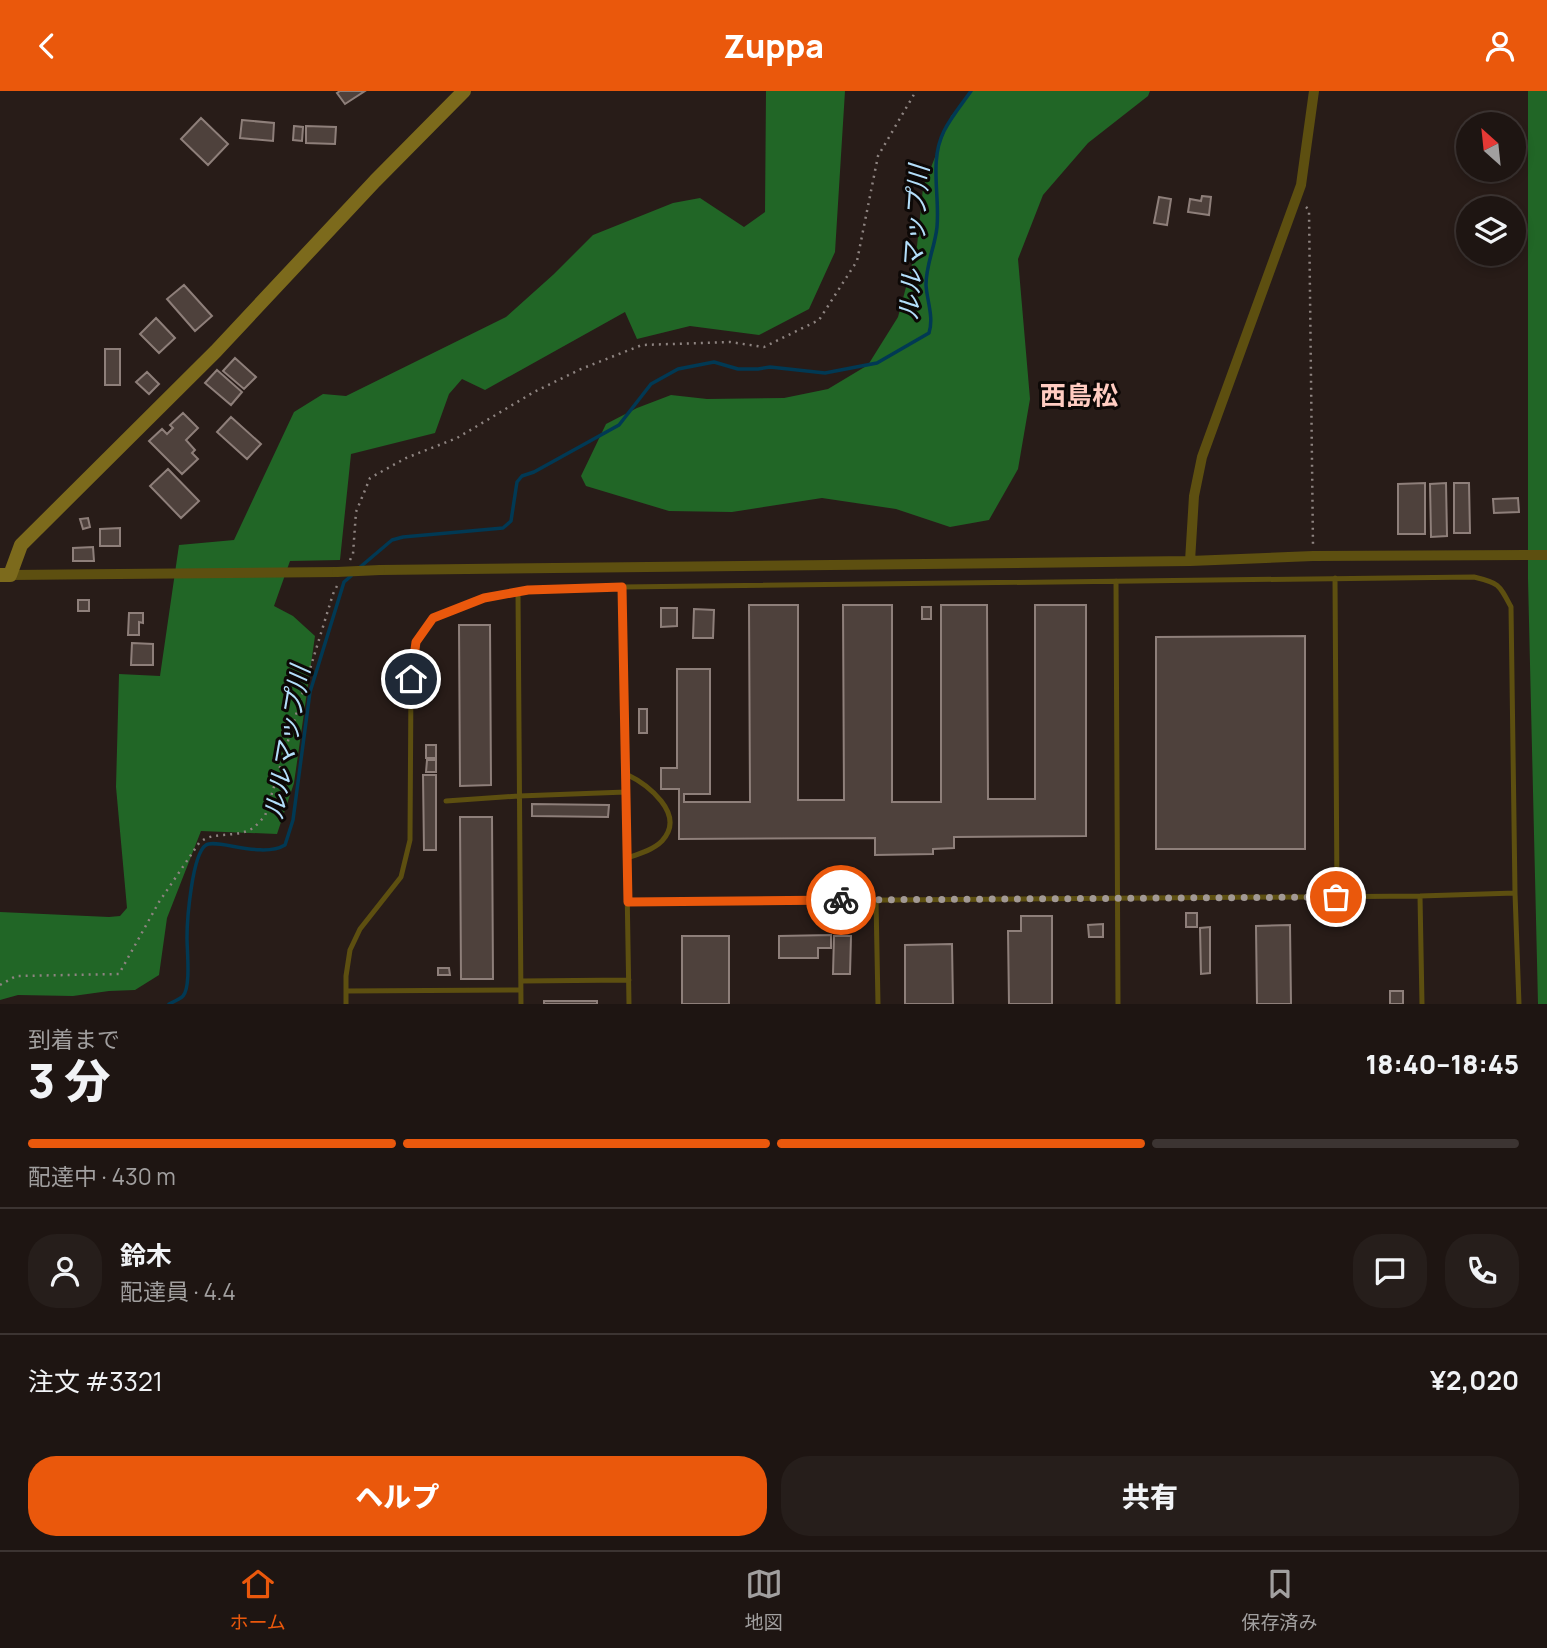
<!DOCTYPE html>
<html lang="ja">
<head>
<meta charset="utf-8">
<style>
  :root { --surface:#1e1512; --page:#261e1b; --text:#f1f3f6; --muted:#a19f9f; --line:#3c3432; --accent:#ea580c }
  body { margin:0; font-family:Manrope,"Noto Sans JP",sans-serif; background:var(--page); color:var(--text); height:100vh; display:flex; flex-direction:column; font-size:26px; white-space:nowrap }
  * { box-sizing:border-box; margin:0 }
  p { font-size:23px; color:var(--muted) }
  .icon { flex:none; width:38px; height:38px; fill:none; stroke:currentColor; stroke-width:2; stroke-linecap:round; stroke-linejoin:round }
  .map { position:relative; height:913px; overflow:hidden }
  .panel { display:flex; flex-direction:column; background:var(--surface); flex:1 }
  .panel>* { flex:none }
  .needle { width:46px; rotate:333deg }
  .buttons { position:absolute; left:1456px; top:21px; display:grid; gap:14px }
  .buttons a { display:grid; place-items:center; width:70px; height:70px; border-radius:50%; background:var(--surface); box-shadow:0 4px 10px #0003,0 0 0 2px var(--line); font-size:35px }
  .pin { position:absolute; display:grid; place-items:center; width:60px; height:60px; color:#fff; margin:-30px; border:4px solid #fff; border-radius:50%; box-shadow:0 2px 7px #0007 }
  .courier { position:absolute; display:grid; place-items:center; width:70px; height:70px; margin:-35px; border:5px solid #ea580c; border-radius:50%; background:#fff; color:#222; box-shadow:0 2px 9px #0007 }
  .summary em { font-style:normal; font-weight:800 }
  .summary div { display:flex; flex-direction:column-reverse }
  .summary { display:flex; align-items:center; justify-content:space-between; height:119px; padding:0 28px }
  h1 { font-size:46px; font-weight:800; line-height:52px }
  .bar { display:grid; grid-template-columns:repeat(4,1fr); gap:10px 7px; align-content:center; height:84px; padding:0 28px }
  .bar i { height:9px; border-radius:5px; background:var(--line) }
  .bar .selected { background:var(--accent) }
  .bar p { grid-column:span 4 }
  .line { display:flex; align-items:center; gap:18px; padding:0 28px; border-top:2px solid var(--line) }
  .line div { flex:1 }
  .round { display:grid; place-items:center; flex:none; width:74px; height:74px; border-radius:28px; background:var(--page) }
  .action { display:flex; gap:14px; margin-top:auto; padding:14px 28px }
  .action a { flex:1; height:80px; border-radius:28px; background:var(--accent); color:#fff; font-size:28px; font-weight:800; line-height:80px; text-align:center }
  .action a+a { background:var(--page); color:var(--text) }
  header { display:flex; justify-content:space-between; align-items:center; height:91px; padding:0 28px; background:var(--accent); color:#fff; font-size:32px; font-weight:800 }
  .tabs { display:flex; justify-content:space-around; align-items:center; height:98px; border-top:2px solid var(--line); background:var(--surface); font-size:19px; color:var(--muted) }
  .tabs a { display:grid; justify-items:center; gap:4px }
  .tabs .selected { color:var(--accent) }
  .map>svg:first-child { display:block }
</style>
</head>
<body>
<header><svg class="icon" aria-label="back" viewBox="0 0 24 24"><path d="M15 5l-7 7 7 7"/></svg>Zuppa<svg class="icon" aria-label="person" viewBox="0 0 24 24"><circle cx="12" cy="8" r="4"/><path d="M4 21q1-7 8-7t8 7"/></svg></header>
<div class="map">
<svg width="1547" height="913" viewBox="0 0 1547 913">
  <rect width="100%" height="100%" fill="#281c18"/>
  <path fill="#216626" d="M766,0h79l-10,161 -26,57 -50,26 -69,-9 -53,13 -12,-27 -140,78 -23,-11 -13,15 -14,39 -84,21 -11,106 -50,1 -16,45 19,10 22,20 -21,147 -17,51 -76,-3 -34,87 -8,57 -24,15 -26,1 -36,5 -55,-1 -18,5v-88l109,5 11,-1 7,-8 -11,-121 3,-113 41,2 19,-131 55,-5 60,-128 29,-18 23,2 160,-79 48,-43 39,-39 80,-32 27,-5 44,29 21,-15z
    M972,0h178l-2,5 -60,47 -45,52 -25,64 12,140 -12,70 -29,51 -39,7 -54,-18 -74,-11 -90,14 -63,-1 -83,-25 -5,-10 25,-52 31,-16 34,-13 36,4 77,-1 44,-9 40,-24 30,-48 19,-71 6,-58 28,-72z
    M1528,0h19v913h-9l-10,-425z"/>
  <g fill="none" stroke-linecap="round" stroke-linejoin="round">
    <path stroke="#013954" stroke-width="3.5" d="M359,477l33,-28 11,-3 100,-9 8,-7 6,-39 5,-6 12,-4 85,-47 32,-41 27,-15 36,-7 24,7h20l12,-2 55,6 52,-10 52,-30c5,-16 -2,-32 -3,-48 0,-21 9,-38 11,-58 3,-32 -8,-66 7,-96 7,-14 18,-27 27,-40
      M169,913c4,-2 11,-5 14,-8 8,-9 4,-45 4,-58 0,-18 5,-84 19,-93 10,-7 56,14 79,0l8,-25 17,-128 34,-110 7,-6"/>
  </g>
  <path fill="#4e413c" stroke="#8e7f7a" stroke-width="2" d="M340,0h25l-20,13 -8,-11z
    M201,27l27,26 -20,21 -27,-26z
    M242,29l32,3 -1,18 -33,-3z
    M294,35l9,1 -1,14 -9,-1z
    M306,35l30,1 -1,17 -29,-1z
    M1202,105l9,1 -2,18 -21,-3 2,-13 11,2z
    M1159,106l12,2 -4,26 -13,-2z
    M184,194l28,31 -17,15 -28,-32z
    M156,227l19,20 -16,15 -19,-19z
    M105,258h15v36h-15z
    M235,267l21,19 -12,12 -21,-18z
    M217,279l25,22 -11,13 -26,-22z
    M147,281l12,12 -10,10 -13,-12z
    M183,322l15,15 -12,12 9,10 -3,3 6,6 -16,15 -33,-33 13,-12 5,5 6,-6 -3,-3z
    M231,326l30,27 -14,15 -30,-27z
    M168,378l31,32 -18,17 -31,-32z
    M1425,392v51h-27v-50z
    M1446,392l1,53 -16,1 -1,-53z
    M1454,392h15l1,50h-16z
    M1518,407l1,14 -25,1 -1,-14z
    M88,427l2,9 -7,2 -3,-10z
    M120,437v18h-20v-17z
    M93,456l1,14h-21v-13z
    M78,509h11v11h-11z
    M749,514h49v195h46l-1,-195h49v197h49v-197h46l1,194h47v-194h51v231l-132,1v11l-21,1v5l-58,1v-17l-196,1v-50h-18v-21h16v-99h33v125h-26v8h66z
    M922,516h9v12h-9z
    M661,517h16v18l-16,1z
    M694,518l20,1 -1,28h-20z
    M129,522h14v10l-4,-1v13h-11z
    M459,534h31l1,160 -31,1z
    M1305,545v213h-149v-212z
    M132,552l21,1v21h-22z
    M639,618h8v24h-8z
    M426,654h10v13h-10z
    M427,669h9v12h-10z
    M423,684h13v75h-12z
    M532,713l77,1 -1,12 -76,-1z
    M460,726h32l1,162h-32z
    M1186,822h11v14h-11z
    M1021,825h31v88h-43l-1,-73h13z
    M1103,833v13h-14l-1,-12z
    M1290,834l1,79h-34l-1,-78z
    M1210,836v46l-9,1 -1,-46z
    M831,844v13h-13v10h-39v-22z
    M682,845h47v68h-47z
    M834,845h17l-1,38h-17z
    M952,853l1,60h-48v-59z
    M438,877h11l1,7h-12z
    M1390,900h13v13h-13z
    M544,910h53v3h-53z"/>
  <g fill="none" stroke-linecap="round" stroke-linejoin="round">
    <path stroke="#8e8481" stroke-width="2.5" stroke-dasharray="2 5" stroke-linecap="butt" d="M1306,116l3,3 4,336
      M350,469l3,-6 3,-42 14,-34 36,-20 51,-20 77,-46 47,-23 61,-24 88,-3 34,5 55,-27 38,-59 21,-105 38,-65
      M0,894l16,-9 103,-2 40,-72 40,-59c14,-13 37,-4 54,-15 4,-3 8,-8 12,-12l68,-222 6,-12"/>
    <path stroke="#5d4f10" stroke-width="5" d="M1335,487l2,319
      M1116,490l2,423
      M622,496l7,417
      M518,501l3,412
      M626,683c21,10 61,40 36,67 -9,9 -23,13 -35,17
      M446,710l73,-5 107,-4
      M1420,805l2,108
      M876,809l2,104
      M628,811l792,-6 95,-3
      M521,890l108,-1
      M346,900l175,-1
      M346,913v-28l4,-26 10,-21 41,-52 9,-37 1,-161 6,-37 16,-24 51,-20 44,-8 94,-3 852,-10c25,6 25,7 37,30l4,286 4,111"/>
    <path stroke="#5d4f10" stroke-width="10" d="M1190,470l4,-65 8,-39 99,-272 13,-94
      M380,479l810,-9 123,-5 234,-1
      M10,484l327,-3"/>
    <path stroke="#7c6a1c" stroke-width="14" d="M0,484h10l11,-30 195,-194 159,-170 89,-90"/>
    <path stroke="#5d4f10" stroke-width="10" d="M337,481l43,-2"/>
  </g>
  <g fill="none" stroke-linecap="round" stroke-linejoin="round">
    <path stroke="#a29995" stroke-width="7" stroke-dasharray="0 12.6" d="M841,809l495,-3"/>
    <path stroke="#ea580c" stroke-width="9" d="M411,588l5,-37 17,-24 51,-20 44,-8 94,-3 6,315 213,-2"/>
  </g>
  <g text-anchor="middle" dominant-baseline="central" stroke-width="6" stroke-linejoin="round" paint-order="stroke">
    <g font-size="26" font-style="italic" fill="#b3defa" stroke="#0d0806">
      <text transform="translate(913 152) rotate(-86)">ルルマップ川</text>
      <text transform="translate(286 652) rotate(-80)">ルルマップ川</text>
    </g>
    <g font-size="26" font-weight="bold" fill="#ffccc1" stroke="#0d0806">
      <text x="1079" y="304">西島松</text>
    </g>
  </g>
</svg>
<div class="buttons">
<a><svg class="needle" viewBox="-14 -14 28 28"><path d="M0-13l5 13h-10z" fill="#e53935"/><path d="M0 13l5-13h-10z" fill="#a19f9f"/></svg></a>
<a><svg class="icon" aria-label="layers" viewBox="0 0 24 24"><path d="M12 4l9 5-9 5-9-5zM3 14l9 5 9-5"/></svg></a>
</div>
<div class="pin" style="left:1336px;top:806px;background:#ea580c"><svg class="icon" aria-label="bag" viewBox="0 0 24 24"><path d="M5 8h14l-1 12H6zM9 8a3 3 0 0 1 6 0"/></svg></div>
<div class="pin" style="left:411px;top:588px;background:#1f2937"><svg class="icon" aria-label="home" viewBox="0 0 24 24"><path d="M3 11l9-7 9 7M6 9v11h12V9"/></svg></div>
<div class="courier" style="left:841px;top:809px"><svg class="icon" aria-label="bike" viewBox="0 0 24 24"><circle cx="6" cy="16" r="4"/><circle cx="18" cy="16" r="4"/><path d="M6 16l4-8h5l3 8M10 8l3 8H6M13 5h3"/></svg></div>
</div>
<section class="panel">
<div class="summary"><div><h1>3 分</h1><p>到着まで</p></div><em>18:40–18:45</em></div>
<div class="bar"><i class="selected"></i><i class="selected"></i><i class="selected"></i><i></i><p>配達中 · 430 m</p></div>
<div class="line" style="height:126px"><a class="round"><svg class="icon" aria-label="person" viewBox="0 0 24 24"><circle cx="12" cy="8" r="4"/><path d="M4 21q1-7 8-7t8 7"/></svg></a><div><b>鈴木</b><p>配達員 · 4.4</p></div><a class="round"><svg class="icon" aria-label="chat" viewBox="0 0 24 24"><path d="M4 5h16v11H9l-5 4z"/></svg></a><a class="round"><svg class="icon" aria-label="phone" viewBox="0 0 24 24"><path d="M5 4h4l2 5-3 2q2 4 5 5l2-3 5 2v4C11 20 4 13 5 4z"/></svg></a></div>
<div class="line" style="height:91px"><div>注文 #3321</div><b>¥2,020</b></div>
<div class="action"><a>ヘルプ</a><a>共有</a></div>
</section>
<nav class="tabs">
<a class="selected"><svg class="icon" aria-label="home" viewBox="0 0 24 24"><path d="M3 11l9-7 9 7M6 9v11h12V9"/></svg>ホーム</a>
<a><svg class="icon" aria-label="map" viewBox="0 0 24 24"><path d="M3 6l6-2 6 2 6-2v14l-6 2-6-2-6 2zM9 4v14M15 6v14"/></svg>地図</a>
<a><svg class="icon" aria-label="saved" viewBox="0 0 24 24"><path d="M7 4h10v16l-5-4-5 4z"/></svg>保存済み</a>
</nav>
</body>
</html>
